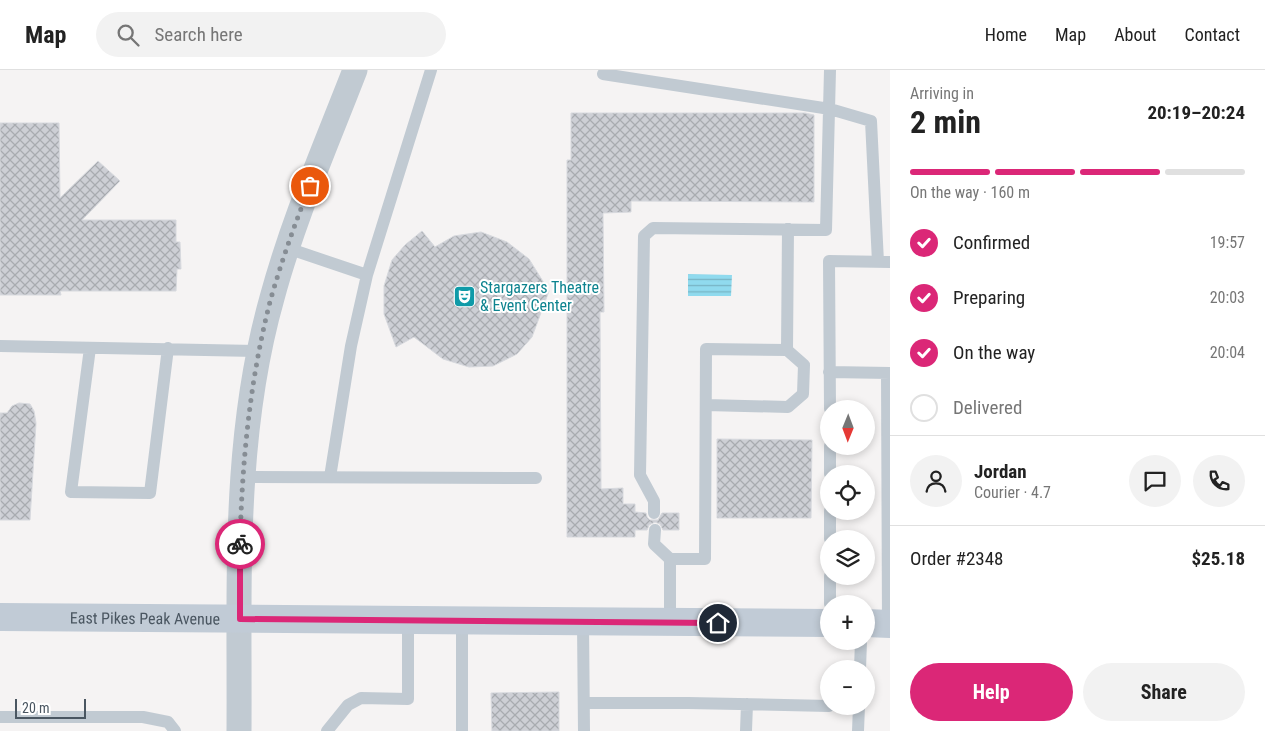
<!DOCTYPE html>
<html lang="en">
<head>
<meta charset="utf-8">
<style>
  :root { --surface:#fff; --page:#f2f2f2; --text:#222; --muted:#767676; --line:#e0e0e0; --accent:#db2777 }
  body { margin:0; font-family:"Roboto Condensed",sans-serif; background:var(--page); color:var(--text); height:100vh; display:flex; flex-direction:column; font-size:19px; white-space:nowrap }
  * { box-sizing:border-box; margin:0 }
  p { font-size:16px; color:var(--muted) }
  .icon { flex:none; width:28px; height:28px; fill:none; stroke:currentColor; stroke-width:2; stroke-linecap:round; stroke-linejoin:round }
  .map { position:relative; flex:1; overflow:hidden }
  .panel { display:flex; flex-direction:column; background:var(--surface); width:375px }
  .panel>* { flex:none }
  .needle { width:32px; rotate:181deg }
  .tools { position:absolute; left:820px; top:330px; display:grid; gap:10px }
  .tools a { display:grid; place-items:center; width:55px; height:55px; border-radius:50%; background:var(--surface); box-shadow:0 2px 8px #0003; font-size:25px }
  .scale { position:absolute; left:15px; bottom:12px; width:71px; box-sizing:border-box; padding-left:5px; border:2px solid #4a5661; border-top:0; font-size:14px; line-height:18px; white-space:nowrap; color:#4a5661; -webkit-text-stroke:4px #fff; paint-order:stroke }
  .pin { position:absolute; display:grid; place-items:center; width:42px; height:42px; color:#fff; margin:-21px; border:2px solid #fff; border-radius:50%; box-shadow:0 1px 5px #0007 }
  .courier { position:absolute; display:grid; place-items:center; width:50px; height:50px; margin:-25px; border:4px solid #db2777; border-radius:50%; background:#fff; color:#222; box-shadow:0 1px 6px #0007 }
  .headline em { font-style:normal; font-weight:700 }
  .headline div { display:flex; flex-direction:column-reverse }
  .headline { display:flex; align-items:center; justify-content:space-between; height:85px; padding:0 20px }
  h1 { font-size:32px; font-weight:700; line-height:38px }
  .bar { display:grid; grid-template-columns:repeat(4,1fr); gap:8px 5px; align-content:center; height:60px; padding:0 20px }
  .bar i { height:6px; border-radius:4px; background:var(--line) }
  .bar .current { background:var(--accent) }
  .bar p { grid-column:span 4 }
  .line { display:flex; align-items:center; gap:12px; padding:0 20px; border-top:1px solid var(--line) }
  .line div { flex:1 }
  .round { display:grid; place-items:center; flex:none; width:52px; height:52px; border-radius:26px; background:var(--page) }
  ol { padding:0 20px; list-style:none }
  li { display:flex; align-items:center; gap:15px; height:55px }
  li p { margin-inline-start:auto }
  li .icon { padding:5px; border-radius:50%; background:var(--accent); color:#fff; stroke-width:4 }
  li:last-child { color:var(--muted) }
  li i { width:28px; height:28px; border:2px solid var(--line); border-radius:50% }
  .button { display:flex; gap:10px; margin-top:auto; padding:10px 20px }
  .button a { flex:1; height:58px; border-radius:30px; background:var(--accent); color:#fff; font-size:20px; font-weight:700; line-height:58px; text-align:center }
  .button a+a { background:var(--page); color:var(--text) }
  header { display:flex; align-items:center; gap:30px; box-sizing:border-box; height:70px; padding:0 25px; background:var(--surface); border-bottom:1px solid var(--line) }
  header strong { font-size:24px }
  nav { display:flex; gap:28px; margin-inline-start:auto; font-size:18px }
  .search { width:350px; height:45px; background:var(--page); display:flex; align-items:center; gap:12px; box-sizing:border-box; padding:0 18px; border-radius:28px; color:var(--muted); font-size:19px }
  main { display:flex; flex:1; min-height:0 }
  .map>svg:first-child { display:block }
</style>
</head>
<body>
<header>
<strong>Map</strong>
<div class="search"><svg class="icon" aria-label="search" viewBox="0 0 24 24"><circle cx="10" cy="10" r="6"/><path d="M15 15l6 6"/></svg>Search here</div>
<nav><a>Home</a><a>Map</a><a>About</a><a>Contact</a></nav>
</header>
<main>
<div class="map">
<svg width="890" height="661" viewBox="0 0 890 661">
  <defs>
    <pattern id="water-rules" width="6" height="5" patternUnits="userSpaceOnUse" patternTransform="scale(1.25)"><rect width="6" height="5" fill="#90daee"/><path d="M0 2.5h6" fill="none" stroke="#78b4c4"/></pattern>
    <pattern id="building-cross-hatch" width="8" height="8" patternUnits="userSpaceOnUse" patternTransform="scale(1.25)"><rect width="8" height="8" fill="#cdcfd5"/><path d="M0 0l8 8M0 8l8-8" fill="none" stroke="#a8abb0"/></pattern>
  </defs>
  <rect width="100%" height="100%" fill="#f5f3f3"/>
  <path fill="url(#water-rules)" d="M688,204l44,1 -1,21h-43z"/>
  <path fill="url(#building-cross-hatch)" stroke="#d7d9de" d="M571,43h234l9,2v87l-183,-1v11l-28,1 1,99h-4l1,177 22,-1v16h12v8l11,1 1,4 3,3h8l4,-7h17v17h-16l-3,-6 -5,-2 -6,3 -2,5h-12v7h-68v-377h4z
    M0,53h59l1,75 38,-37 22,20 -38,39h94v22h4l1,27h-4l-1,22h-116l1,4h-61z
    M422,161l13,16 19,-11 27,-4 26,10 22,17 20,32 -17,46 -15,17 -24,12 -24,1 -26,-8 -29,-22 -18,10 -12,-33v-28l8,-26 13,-15z
    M19,333l11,1 4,7 2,12 -6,97h-30v-107h7l5,-7z
    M717,369l95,1 -1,78h-94z
    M559,622v39h-67l-1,-38z"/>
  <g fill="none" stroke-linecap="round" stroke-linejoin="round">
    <path stroke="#c1cad2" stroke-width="12" d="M603,4l227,35 41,12 7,141
      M287,178l80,27 -16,71 -21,131
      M367,205l64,-205
      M0,276l260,5
      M90,278l-19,144 79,1 18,-145
      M829,302l61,1
      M887,303l1,251
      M706,335l82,2 15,-13 1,-29 -17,-15
      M830,339l-1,-148 61,1
      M830,376v28
      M243,407l293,1
      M830,441v28
      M654,443v-12l-14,-26 4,-239 9,-8 173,2 4,-160
      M655,460l-1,14 16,15v64
      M670,489h35l1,-210 81,1 1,-121
      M830,506v28
      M462,551v110
      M583,553l1,108
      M860,599l1,-28
      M584,633h104l141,3
      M843,636h16
      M0,647h143l25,5 7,9
      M327,661l21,-26 13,-7 47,1v-78
      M746,661l1,-27
      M858,661l1,-25"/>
    <path stroke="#c1cad2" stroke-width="25" d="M239,661c1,-145 -7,-292 33,-433 21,-78 54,-153 83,-228"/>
    <g stroke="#c1cbd6" stroke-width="28">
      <path id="s1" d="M0,547l829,6"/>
      <path d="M866,553l24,1"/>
    </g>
  </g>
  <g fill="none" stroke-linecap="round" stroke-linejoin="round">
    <path stroke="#868d94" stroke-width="5" stroke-dasharray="0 9" d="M240,474c2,-83 10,-166 31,-246 11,-38 24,-75 39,-112"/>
    <path stroke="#db2777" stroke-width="6" d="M240,474v75l478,4"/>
  </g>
  <defs>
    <symbol id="theatre-square" viewBox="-11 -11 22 22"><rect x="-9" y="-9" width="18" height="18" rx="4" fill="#0f9aa8" stroke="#fff"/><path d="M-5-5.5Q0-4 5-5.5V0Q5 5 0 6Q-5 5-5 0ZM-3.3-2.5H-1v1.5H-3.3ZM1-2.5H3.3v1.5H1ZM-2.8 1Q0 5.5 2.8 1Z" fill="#fff"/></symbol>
  </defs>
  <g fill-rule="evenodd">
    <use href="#theatre-square" x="452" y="214" width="25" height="25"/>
  </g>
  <g text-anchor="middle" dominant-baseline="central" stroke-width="4" stroke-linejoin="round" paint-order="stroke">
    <g font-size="16" fill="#0d838f" stroke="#fff" text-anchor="start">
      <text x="480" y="217">Stargazers Theatre<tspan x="480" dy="18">&amp; Event Center</tspan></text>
    </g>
    <g font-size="16" fill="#4a5661" stroke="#fff">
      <text stroke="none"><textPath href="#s1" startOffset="145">East Pikes Peak Avenue</textPath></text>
    </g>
  </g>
</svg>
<div class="tools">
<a><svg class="needle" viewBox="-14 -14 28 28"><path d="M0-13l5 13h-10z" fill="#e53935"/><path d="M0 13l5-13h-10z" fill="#767676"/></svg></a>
<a><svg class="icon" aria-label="locate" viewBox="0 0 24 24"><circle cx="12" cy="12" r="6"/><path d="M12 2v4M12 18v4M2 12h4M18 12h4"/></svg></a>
<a><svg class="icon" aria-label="layers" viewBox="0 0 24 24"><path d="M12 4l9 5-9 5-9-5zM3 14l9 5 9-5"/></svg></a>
<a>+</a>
<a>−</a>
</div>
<div class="scale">20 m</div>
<div class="pin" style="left:310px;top:116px;background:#ea580c"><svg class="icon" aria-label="bag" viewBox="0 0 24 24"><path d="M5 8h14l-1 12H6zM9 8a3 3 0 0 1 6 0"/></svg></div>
<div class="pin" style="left:718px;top:553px;background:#1f2937"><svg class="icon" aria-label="home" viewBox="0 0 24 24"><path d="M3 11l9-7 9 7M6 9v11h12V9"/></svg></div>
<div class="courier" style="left:240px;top:474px"><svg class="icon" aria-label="bike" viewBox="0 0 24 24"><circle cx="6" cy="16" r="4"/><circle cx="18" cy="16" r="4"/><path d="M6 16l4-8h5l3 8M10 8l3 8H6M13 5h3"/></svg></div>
</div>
<section class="panel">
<div class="headline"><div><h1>2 min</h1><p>Arriving in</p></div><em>20:19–20:24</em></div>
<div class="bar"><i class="current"></i><i class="current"></i><i class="current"></i><i></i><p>On the way · 160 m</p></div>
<ol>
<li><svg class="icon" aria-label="check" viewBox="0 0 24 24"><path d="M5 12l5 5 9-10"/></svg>Confirmed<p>19:57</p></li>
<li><svg class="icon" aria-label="check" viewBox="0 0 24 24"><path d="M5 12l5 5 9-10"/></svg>Preparing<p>20:03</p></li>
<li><svg class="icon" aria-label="check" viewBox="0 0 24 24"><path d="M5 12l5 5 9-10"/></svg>On the way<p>20:04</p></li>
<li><i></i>Delivered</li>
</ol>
<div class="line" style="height:90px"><a class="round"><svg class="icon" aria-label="person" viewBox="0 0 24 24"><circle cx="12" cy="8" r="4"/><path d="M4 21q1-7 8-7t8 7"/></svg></a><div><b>Jordan</b><p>Courier · 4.7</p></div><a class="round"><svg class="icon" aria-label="chat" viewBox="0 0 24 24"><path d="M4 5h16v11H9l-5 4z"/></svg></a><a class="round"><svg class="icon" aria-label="phone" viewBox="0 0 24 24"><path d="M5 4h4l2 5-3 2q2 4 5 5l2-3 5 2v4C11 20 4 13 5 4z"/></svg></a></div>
<div class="line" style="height:65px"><div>Order #2348</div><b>$25.18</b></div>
<div class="button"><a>Help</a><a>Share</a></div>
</section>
</main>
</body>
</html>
